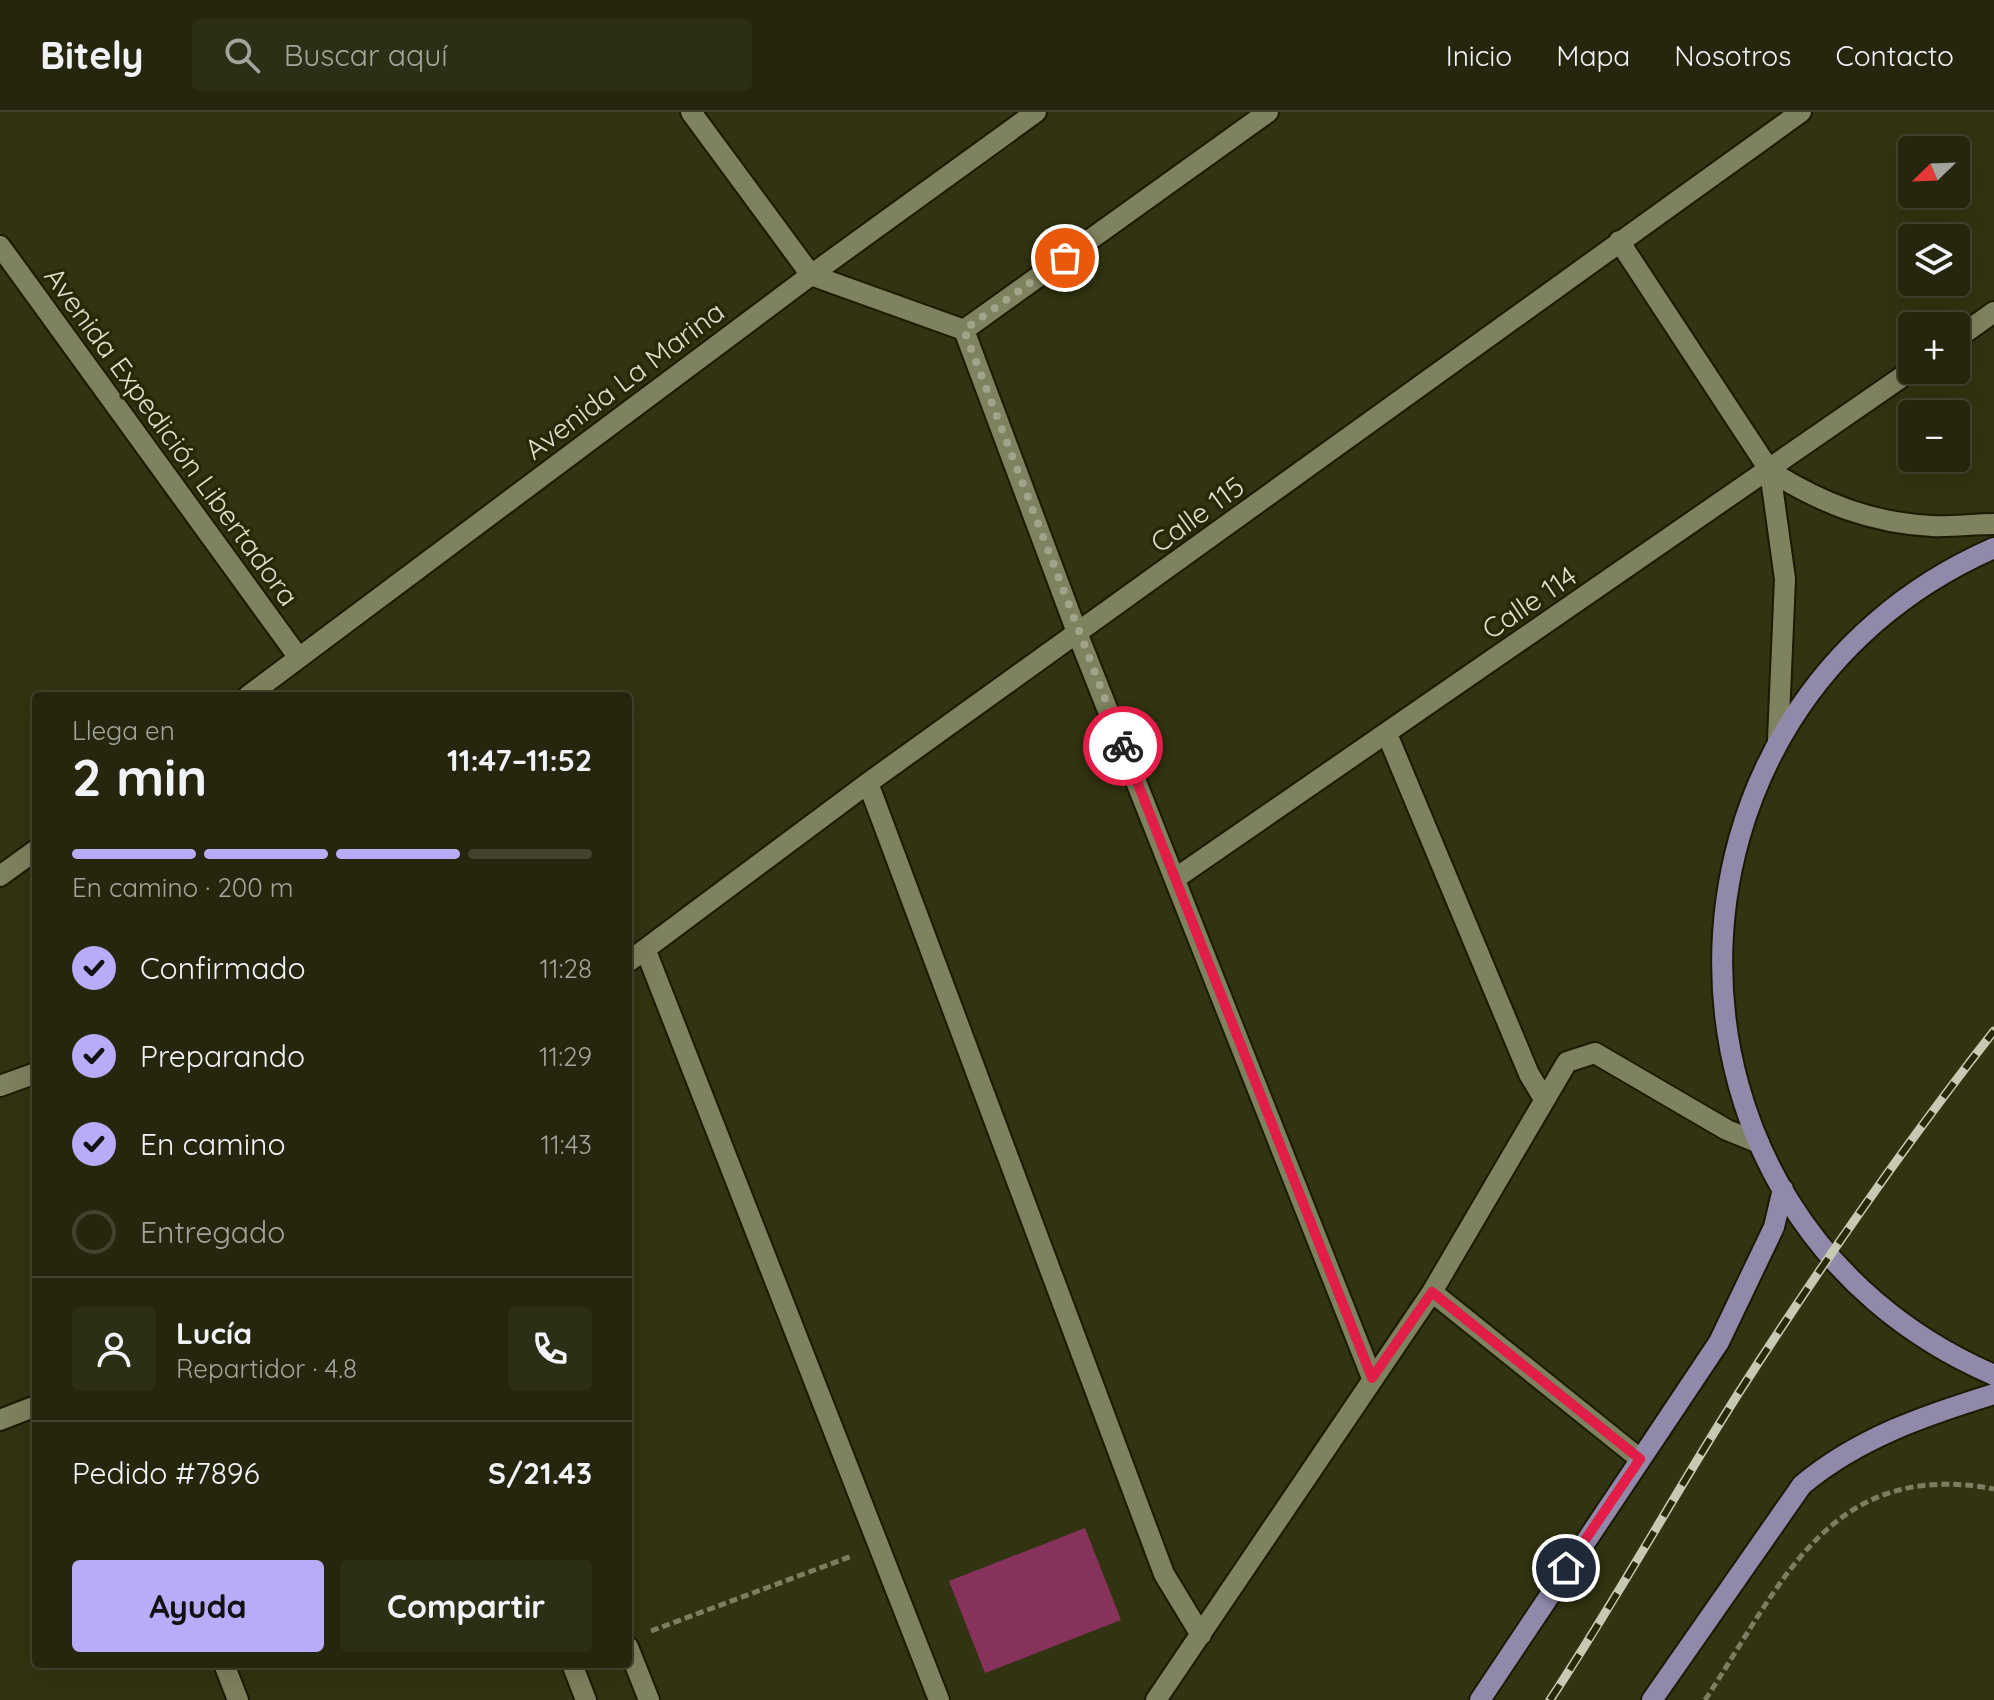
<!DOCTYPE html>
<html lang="es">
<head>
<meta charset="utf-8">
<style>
  :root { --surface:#25260d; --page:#2d2e16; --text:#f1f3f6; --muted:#a3a59d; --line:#42432e; --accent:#b8abf7 }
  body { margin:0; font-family:Quicksand,sans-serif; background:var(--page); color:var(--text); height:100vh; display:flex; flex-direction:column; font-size:30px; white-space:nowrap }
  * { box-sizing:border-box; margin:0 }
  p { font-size:26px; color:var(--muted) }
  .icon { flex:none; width:44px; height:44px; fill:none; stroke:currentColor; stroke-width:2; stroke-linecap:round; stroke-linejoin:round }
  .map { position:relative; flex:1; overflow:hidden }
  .sheet { position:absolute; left:32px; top:580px; width:600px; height:976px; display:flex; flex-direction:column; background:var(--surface); border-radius:8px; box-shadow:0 8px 32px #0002,0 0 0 2px var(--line) }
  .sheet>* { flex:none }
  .needle { width:52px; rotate:247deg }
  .tools { position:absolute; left:1898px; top:24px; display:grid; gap:16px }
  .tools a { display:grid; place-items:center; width:72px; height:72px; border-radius:8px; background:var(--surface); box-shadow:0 8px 32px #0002,0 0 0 2px var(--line); font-size:40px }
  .pin { position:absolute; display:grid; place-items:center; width:68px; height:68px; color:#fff; margin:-34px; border:4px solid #fff; border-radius:50%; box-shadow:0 2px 8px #0007 }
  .courier { position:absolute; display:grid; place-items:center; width:80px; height:80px; margin:-40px; border:6px solid #e11d48; border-radius:50%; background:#fff; color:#222; box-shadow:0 2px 10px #0007 }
  .overview em { font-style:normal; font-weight:700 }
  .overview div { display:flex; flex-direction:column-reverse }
  .overview { display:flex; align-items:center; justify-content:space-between; height:136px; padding:0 40px }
  h1 { font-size:52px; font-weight:700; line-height:60px }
  .bar { display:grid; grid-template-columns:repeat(4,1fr); gap:12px 8px; align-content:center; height:96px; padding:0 40px }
  .bar i { height:10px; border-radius:6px; background:var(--line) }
  .bar .active { background:var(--accent) }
  .bar p { grid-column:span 4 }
  .line { display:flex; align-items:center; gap:20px; padding:0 40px; border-top:2px solid var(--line) }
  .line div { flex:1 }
  .round { display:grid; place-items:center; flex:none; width:84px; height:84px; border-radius:8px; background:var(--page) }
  ol { padding:0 40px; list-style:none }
  li { display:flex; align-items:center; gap:24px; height:88px }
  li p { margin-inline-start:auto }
  li .icon { padding:8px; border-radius:50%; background:var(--accent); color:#111; stroke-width:4 }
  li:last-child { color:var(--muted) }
  li i { width:44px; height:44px; border:4px solid var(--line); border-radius:50% }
  .button { display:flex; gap:16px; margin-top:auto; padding:16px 40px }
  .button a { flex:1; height:92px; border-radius:8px; background:var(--accent); color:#111; font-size:32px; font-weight:700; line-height:92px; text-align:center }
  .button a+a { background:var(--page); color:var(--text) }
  header { display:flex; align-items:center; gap:48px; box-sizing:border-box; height:112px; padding:0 40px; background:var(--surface); border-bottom:2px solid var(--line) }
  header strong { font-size:38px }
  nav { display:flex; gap:44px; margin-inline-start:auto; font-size:28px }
  .search { width:560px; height:72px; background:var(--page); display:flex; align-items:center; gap:20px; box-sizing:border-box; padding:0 28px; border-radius:8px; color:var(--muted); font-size:30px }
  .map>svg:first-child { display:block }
</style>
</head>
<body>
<header>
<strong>Bitely</strong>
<div class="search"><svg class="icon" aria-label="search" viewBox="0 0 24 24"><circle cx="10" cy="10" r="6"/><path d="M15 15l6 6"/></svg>Buscar aquí</div>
<nav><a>Inicio</a><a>Mapa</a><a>Nosotros</a><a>Contacto</a></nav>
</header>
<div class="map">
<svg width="1994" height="1588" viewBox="0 0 1994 1588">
  <rect width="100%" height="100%" fill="#313311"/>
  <path fill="#86325d" d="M1085,1416l36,92 -136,53 -36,-92z"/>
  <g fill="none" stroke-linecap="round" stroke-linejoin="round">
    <defs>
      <path id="minor" d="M691,0l120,163 153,55 114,305 294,743
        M1619,129l151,230 15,108 -7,161
        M0,134l299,412
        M964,218l304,-218
        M1956,227l38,-27
        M1770,359c51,32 101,52 162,55 20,1 41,-2 62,-2
        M248,584l563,-421 225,-163
        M1387,622l142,340 15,25
        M868,671l296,791 37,61
        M0,764l36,-26
        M1176,766l736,-508
        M646,839l293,749
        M628,850l240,-179 933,-671
        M0,974l36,-13
        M1432,1180l208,167
        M0,1308l36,-14
        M628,1535l21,53
        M224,1552l14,36
        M572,1552l14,36
        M1156,1588l276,-408 135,-230 28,-9 132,77 32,13"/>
      <path id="major" d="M1994,436c-361,158 -364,670 0,827
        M1480,1588l239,-358 55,-115 9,-38
        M1652,1588l150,-215c56,-47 124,-70 192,-91"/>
    </defs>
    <use href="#minor" stroke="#191a00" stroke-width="24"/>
    <use href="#major" stroke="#191a00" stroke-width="24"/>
    <path stroke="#7c7e62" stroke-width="5" stroke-dasharray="8 4" stroke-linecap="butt" d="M651,1519l201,-75
      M1705,1588c77,-116 124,-242 289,-211"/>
    <use href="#minor" stroke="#7f825e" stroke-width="20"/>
    <use href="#major" stroke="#9189aa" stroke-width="20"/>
    <defs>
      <path id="rail" d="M1550,1588c66,-100 124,-205 188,-306 80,-124 165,-247 256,-363"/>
    </defs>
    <use href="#rail" stroke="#c7c9b3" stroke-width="9"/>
    <use href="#rail" stroke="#272906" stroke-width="6" stroke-dasharray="18" stroke-linecap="butt"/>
  </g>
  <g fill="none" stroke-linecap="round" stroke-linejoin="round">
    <path stroke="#a1a38b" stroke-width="8" stroke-dasharray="0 14.4" d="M1065,146l-101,72 159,416"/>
    <path stroke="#e11d48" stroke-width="10" d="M1123,634l249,632 60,-86 208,167 -74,109"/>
  </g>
  <g text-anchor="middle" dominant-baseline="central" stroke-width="7" stroke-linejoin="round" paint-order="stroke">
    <g font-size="28" fill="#dee0cc" stroke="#272906">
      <text transform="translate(624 268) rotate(-37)">Avenida La Marina</text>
      <text transform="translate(172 324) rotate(54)">Avenida Expedición Libertadora</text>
      <text transform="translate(1197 402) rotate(-36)">Calle 115</text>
      <text transform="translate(1529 490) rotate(-34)">Calle 114</text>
    </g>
  </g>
</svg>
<div class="tools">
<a><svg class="needle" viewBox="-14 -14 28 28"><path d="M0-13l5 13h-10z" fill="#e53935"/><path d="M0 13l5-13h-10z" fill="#a3a59d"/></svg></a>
<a><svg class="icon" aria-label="layers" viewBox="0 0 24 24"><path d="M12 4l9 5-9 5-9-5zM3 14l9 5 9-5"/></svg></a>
<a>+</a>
<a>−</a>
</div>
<div class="pin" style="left:1065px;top:146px;background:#ea580c"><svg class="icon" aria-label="bag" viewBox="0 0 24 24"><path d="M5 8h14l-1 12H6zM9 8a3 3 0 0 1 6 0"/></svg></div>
<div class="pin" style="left:1566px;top:1456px;background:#1f2937"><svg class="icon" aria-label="home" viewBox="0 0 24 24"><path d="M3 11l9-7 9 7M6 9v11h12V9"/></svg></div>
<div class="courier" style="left:1123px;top:634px"><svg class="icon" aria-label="bike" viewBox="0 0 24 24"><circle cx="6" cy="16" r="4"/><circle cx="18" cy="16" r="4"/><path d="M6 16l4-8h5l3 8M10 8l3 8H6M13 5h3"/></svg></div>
<section class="sheet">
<div class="overview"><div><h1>2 min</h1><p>Llega en</p></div><em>11:47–11:52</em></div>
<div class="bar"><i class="active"></i><i class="active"></i><i class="active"></i><i></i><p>En camino · 200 m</p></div>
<ol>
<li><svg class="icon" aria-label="check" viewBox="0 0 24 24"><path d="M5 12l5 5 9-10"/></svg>Confirmado<p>11:28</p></li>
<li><svg class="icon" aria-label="check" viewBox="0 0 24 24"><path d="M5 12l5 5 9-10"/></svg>Preparando<p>11:29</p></li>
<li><svg class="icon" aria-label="check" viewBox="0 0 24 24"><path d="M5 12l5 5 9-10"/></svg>En camino<p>11:43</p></li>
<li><i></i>Entregado</li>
</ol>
<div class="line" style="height:144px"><a class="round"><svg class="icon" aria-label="person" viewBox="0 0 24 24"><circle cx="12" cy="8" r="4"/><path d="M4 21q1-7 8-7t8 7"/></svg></a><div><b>Lucía</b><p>Repartidor · 4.8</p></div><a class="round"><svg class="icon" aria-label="phone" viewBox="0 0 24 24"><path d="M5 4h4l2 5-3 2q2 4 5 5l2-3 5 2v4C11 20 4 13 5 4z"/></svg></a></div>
<div class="line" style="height:104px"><div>Pedido #7896</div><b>S/21.43</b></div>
<div class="button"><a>Ayuda</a><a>Compartir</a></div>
</section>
</div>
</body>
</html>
